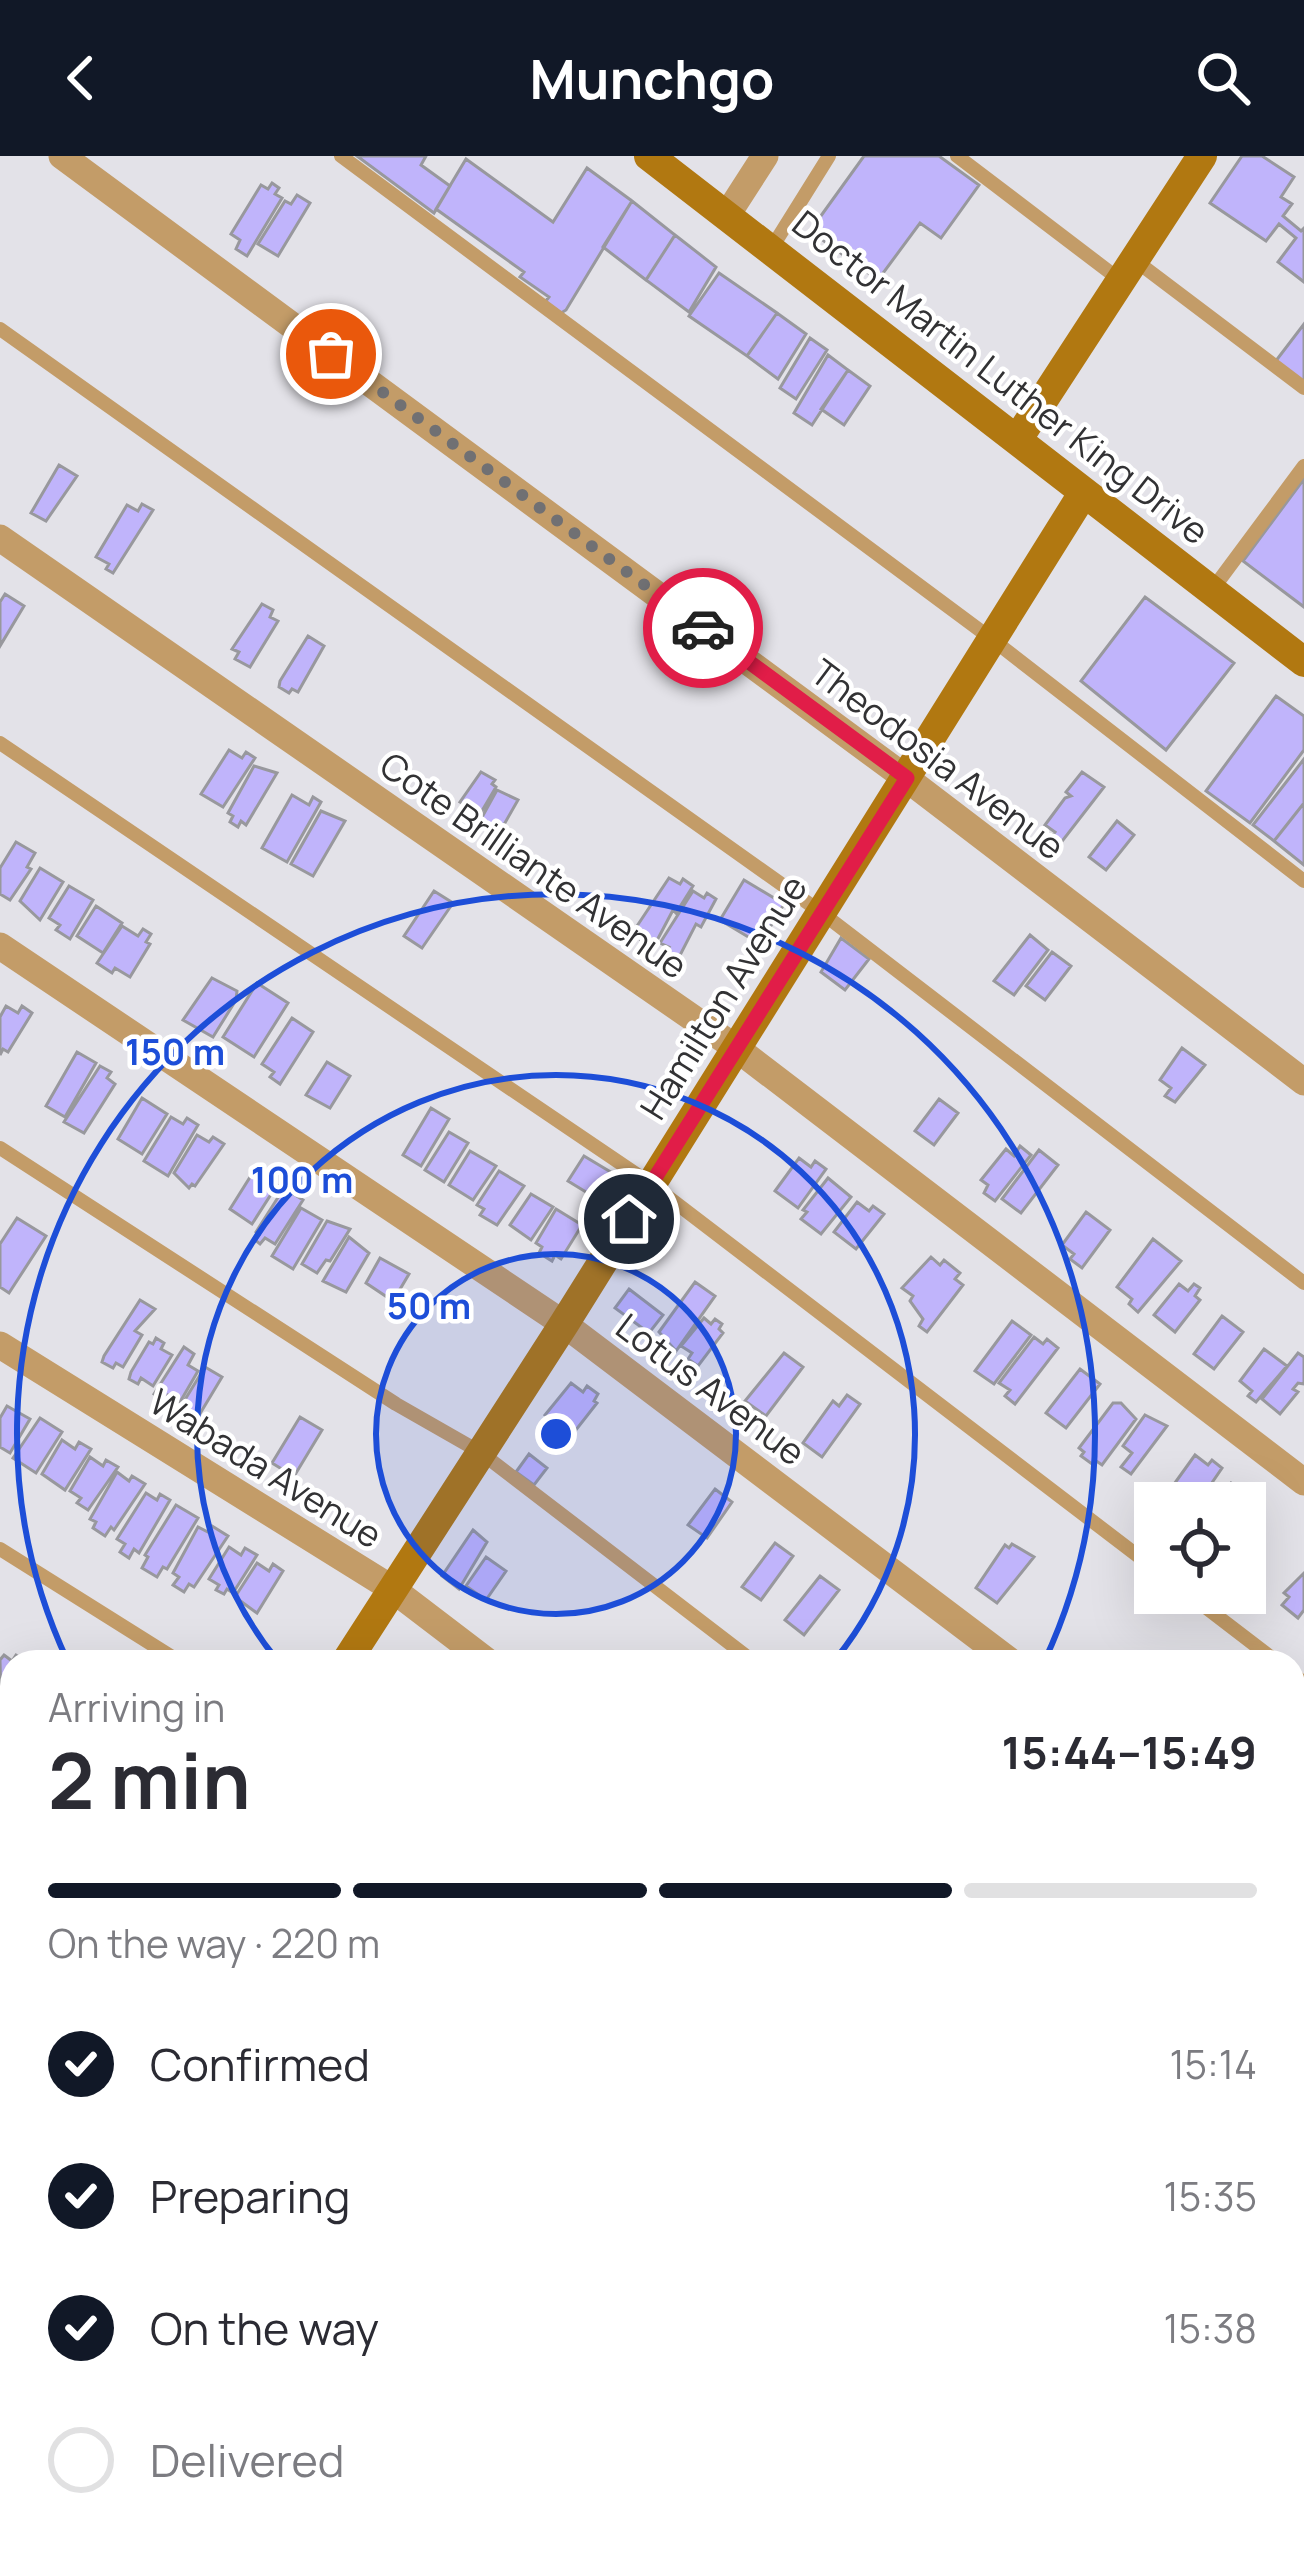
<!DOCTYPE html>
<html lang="en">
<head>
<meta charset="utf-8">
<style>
  :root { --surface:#fff; --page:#f2f2f3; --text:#2b2b33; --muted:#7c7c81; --line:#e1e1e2; --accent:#111827 }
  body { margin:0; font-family:Manrope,sans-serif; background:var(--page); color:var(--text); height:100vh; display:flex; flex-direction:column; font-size:45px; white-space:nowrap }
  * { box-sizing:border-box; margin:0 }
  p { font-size:39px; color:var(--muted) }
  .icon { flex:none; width:66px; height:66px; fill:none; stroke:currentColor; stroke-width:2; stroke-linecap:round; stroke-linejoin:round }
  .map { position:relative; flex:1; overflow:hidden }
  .side { position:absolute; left:0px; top:1494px; width:1305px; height:903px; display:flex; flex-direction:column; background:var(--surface); border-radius:36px 36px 0 0; box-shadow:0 12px 48px #0002 }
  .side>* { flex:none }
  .tools { position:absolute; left:1134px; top:1326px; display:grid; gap:24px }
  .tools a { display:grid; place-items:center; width:132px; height:132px; border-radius:0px; background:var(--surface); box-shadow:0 12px 48px #0002; font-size:60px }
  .pin { position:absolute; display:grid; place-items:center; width:102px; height:102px; color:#fff; margin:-51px; border:6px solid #fff; border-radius:50%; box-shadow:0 3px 12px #0007 }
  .courier { position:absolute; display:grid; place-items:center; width:120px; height:120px; margin:-60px; border:9px solid #e11d48; border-radius:50%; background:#fff; color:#222; box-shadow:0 3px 15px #0007 }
  .headline em { font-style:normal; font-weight:700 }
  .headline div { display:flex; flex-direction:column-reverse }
  .headline { display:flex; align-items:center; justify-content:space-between; height:204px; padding:0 48px }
  h1 { font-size:78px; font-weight:700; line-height:90px }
  .bar { display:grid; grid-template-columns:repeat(4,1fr); gap:18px 12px; align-content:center; height:144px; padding:0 48px }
  .bar i { height:15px; border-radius:9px; background:var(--line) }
  .bar .active { background:var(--accent) }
  .bar p { grid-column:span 4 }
  ol { padding:0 48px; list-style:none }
  li { display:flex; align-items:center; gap:36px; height:132px }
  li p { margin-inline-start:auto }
  li .icon { padding:12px; border-radius:50%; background:var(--accent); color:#fff; stroke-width:4 }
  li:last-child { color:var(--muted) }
  li i { width:66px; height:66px; border:6px solid var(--line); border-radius:50% }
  header { display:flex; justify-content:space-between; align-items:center; height:156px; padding:0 48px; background:var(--accent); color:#fff; font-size:54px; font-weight:700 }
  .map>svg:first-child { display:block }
</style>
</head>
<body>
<header><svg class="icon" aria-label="back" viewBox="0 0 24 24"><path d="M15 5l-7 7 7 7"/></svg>Munchgo<svg class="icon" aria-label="search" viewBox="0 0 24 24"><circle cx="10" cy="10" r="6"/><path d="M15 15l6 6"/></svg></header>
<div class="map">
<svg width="1304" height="2396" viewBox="0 0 1304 2396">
  <rect width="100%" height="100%" fill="#e3e2e8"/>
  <path fill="#a5dab4" d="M12,2085v256l-12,-8v-230z
    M80,2385h178l-7,11h-154z"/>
  <path fill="#c0b4fb" stroke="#98989d" stroke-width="3" d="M357,0h69l-5,9 29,21 -16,27z
    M864,0h75l40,29 -38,53 -21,-15 -42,57 -68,-49z
    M1242,0h20l32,21 -13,20 11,7 -9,12 18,15 3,-3v54l-26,-20 18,-24 -17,-14 -13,17 -56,-38z
    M466,3l87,63 34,-54 45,33 -66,109 -5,3 -16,-11 4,-5 -29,-20 4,-5 -88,-63z
    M272,27l7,5 -4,6 7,4 -35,58 -11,-7 4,-9 -9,-6 30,-49 7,4z
    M297,39l13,8 -32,53 -20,-12 27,-43 6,3z
    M632,45l43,34 -29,45 -43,-33z
    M675,79l41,32 -27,45 -43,-32z
    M719,117l58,40 -30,43 -58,-40z
    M777,157l29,21 -28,45 -31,-23z
    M1304,168v60l-29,-22z
    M810,182l17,12 -31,49 -16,-11z
    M828,199l20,15 -36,55 -18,-12z
    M848,214l22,16 -26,39 -23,-16z
    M59,309l18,11 -31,45 -15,-8z
    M1304,323v128l-61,-46z
    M142,348l11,6 -40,63 -7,-4 3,-5 -13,-7 31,-52 11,6z
    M5,438l19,12 -24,40v-44z
    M1145,441l89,66 -68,87 -85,-69z
    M262,448l11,6 -3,7 8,4 -28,46 -15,-8 4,-7 -7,-3z
    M308,480l16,10 -26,46 -6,-3 -3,4 -10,-6 1,-6z
    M1276,540l28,20v34l-54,73 -44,-32z
    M229,594l13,8 4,-6 9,6 -32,49 -22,-13z
    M1304,603v44l-30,38 -21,-16z
    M254,610l23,7 -31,52 -5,-4 -3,6 -8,-5 3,-6 -5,-3z
    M481,616l14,8 -3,4 4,3 -20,34 -8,-5 4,-7 -12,-7z
    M1082,616l22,15 -44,57 -9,-7 4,-5 -10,-7 20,-27 6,-2 -5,-4z
    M497,634l21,10 -20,35 -7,-3 3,-6 -13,-7z
    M292,639l17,10 4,-8 8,5 -34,60 -25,-14z
    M1304,647v62l-30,-24z
    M321,655l24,10 -32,55 -22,-12z
    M1117,665l17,14 -28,35 -17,-13z
    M16,686l19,11 -8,14 4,2 -21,31 -10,-6v-26z
    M40,712l23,14 -23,38 -20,-19z
    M669,722l11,6 3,-5 10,7 -17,27 -3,-3 -20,38 -12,-8 3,-5 -9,-6z
    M744,724l40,24 -24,40 -40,-24z
    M69,730l24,14 -23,39 -14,-9 4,-5 -11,-7z
    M434,735l19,12 -31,45 -18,-12z
    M693,735l11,7 3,-5 9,6 -15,28 -5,-3 -20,39 -12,-9 5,-7 -9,-4z
    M96,750l26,17 -19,30 -26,-17z
    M122,770l16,10 5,-7 8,5 -5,8 4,2 -20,33 -15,-9 -3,5 -15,-10z
    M1030,779l18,15 -34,45 -20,-14z
    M841,782l28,21 -24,31 -24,-18z
    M1052,796l19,14 -26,34 -19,-14z
    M212,822l25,13 -1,9 -23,37 -30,-17z
    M257,827l31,20 -34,54 -31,-20z
    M6,850l12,7 4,-7 10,7 -24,39 -5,-3 -3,6v-38z
    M292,862l21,14 -33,52 -10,-7 4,-5 -12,-8z
    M1182,892l23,17 -30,37 -10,-6 6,-8 -11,-8z
    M77,896l19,11 -31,54 -19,-11z
    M327,906l23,14 -20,32 -24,-13z
    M100,910l11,6 -4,6 8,6 -31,49 -20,-11z
    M142,942l25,16 -25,40 -24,-15z
    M939,943l19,14 -24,32 -19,-14z
    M431,952l18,11 -28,47 -18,-11z
    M171,961l12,7 4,-6 11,7 -30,51 -24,-15z
    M449,976l19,11 -24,39 -19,-12z
    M197,979l12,7 4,-5 11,7 -29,42 -3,-2 -3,4 -15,-15z
    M1020,990l11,9 -36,46 -11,-8 4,-8 -7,-5 25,-31 8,7z
    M1039,994l19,15 -37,48 -19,-14z
    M470,995l26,15 -23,34 -24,-15z
    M584,1000l30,18 -15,26 -31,-19z
    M799,1002l12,9 4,-6 11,8 -28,39 -23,-17z
    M257,1010l20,19 -25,39 -22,-15z
    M499,1015l25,15 -27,39 -17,-10 4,-6 -7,-4z
    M828,1022l23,19 -30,37 -20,-15 6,-7 -4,-2z
    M284,1032l19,12 -28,44 -10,-6 -5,6 -5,-4 4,-5 -3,-3z
    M531,1038l22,13 -22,33 -21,-15z
    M857,1046l12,9 4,-5 11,8 -28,35 -22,-17z
    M301,1052l21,12 -29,49 -21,-13z
    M556,1053l26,16 -21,34 -6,-4 -3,6 -13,-8 3,-6 -6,-4z
    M1086,1056l24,18 -28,38 -12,-9 4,-5 -12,-9z
    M17,1062l29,18 -37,57 -9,-6v-43z
    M327,1065l23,8 -20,32 -4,-1 -9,13 -15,-9z
    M349,1081l20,16 -23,39 -23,-11z
    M1153,1083l28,22 -43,51 -9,-8 3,-5 -15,-12z
    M931,1101l9,8 4,-5 16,13 -5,6 8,6 -36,47 -8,-6 4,-7 -13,-18 3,-5 -11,-8z
    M380,1102l29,16 -16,27 -27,-18z
    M695,1126l20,14 -39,55 -17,-19z
    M1179,1128l9,7 6,-7 6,4 -5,8 5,4 -25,32 -21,-17z
    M629,1133l34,26 -14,18 -34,-25z
    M140,1144l15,9 -20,22 7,4 -19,32 -7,-4 -3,5 -11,-6 2,-6z
    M1222,1160l21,16 -29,37 -20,-15z
    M704,1162l7,6 4,-5 7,5 -3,5 4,4 -25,33 -10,-7 4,-6 -11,-7z
    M1012,1165l19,14 -37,49 -19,-13z
    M1034,1181l9,7 4,-5 11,9 -43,56 -10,-8 5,-6 -11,-7z
    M156,1182l8,5 -3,6 11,6 -19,31 -12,-8 -3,6 -9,-5 2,-7 18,-30 4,2z
    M184,1191l10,7 -6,11 10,6 -18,31 -12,-7 -3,6 -11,-7z
    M1264,1193l23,17 -31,36 -8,-6 4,-5 -12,-10z
    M784,1197l19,14 -37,49 -21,-15z
    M1298,1197l6,4v27l-6,-1 -5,6 5,3 -18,22 -18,-15z
    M205,1211l17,10 -24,40 -8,-5 -3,4 -9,-5z
    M1080,1213l20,15 -34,44 -20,-15z
    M571,1227l12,9 4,-6 11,8 -4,7 3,2 -25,32 -27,-20z
    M847,1239l13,9 -38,53 -19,-14 30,-42 6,5z
    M1113,1247h8l15,16 -34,46 -7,-5 -3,4 -11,-8 3,-4 -5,-4z
    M7,1250l23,13 -20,34 -10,-6v-29z
    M1145,1259l22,11 -36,48 -10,-7 11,-14 -9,-7z
    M300,1261l22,13 -32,53 -9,-5 4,-7 -13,-8z
    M40,1262l22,14 -26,41 -23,-15z
    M62,1284l13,9 4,-7 12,7 -26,41 -23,-16z
    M529,1298l18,14 -13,17 -18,-13z
    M1195,1299l13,10 4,-5 10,8 -24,35h-14l-5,-3 4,-5 -11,-8z
    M90,1301l13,9 3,-6 12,7 -30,43 -11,-7 4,-5 -11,-7z
    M117,1316l12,9 3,-5 13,8 -31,46 -3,-3 -6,9 -12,-8 3,-6 -6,-3z
    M1231,1327l11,8 4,-6 11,7 -12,19v-8h-28z
    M715,1333l17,13 -25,36 -19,-13z
    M146,1337l11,7 3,-6 10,6 -31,53 -5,-4 -5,9 -9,-6 5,-8 -8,-5z
    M176,1349l22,13 -31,51 -4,-2 -6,10 -15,-9 6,-11 -3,-2z
    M212,1370l16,10 -34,51 -5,-3 -5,8 -11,-7 6,-8 -6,-4 25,-46 10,5z
    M473,1374l14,12 -28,47 -17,-13z
    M775,1387l18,13 -32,44 -19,-13z
    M1012,1388l22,13 -37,46 -21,-15 29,-43 4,3z
    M229,1391l12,8 4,-7 12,7 -24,38 -6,-4 -3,5 -8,-4 3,-5 -10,-6z
    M486,1401l20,14 -20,29 -20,-14z
    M257,1407l12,8 4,-7 10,7 -26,42 -22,-16z
    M1304,1417v37l-6,8 -16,-13 7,-8 -5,-4z
    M820,1420l19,14 -35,45 -19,-15z
    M4,1499l8,6 4,-6 10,7h-14v33l-11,11 -1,-46z
    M8,1662l4,2v53l-12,-8v-33z
    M5,1863l7,4v47l-12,19v-61z
    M1304,1967v115l-6,9 -5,-4v-103z
    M0,2341l12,7v37h57l17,11h-86z"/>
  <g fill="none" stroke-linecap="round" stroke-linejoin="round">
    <path stroke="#c39c68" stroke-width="14" d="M341,0l652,484 311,241
      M957,0l163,124
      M771,93l58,-93
      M1136,105l168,127
      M0,173l822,584 482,370
      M1212,434l92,-124
      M0,587l651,441 504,385
      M0,992l396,256 84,48 274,210
      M0,1393l180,113
      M1187,1437l90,69
      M1293,1518l11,9
      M0,1810l12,7
      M1293,2123l11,9
      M1293,2190l11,-19
      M1293,2241l11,-17
      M855,2385l16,11
      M1197,2396l7,-11"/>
    <path stroke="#c39c68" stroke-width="27" d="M62,0l845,623 397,303
      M727,59l38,-59
      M0,382l736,510 568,434
      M0,790l564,378 447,338
      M0,1189l391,243 97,74
      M0,1598l12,8
      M1293,1719l11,9
      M1293,1905l11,-18
      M561,2385l16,11
      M980,2396l7,-11"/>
    <path stroke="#b17811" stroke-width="30" d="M649,0l655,506
      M1017,284l185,-284
      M346,1506l218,-338 520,-832
      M0,2045l12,-19"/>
  </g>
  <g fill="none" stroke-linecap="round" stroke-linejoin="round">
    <path stroke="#707073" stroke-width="12" stroke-dasharray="0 21.6" d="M331,198l372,274"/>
    <path stroke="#e11d48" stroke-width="15" d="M629,1063l278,-441 -204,-150"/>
  </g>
  <circle cx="556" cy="1278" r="180" fill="#1d4ed8" fill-opacity=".12"/>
  <g fill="none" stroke="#1d4ed8" stroke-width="6">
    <circle cx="556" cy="1278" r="180"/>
    <path d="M277 1504A359 359 0 1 1 835 1504"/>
    <path d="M68 1506A539 539 0 1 1 1044 1506"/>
  </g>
  <g text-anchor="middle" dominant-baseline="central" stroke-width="9" stroke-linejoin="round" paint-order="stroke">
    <g font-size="36" fill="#323234" stroke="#fff">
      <text transform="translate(1001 221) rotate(38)">Doctor Martin Luther King Drive</text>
      <text transform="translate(938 603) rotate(37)">Theodosia Avenue</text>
      <text transform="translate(534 709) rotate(35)">Cote Brilliante Avenue</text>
      <text transform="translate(723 841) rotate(-58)">Hamilton Avenue</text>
      <text transform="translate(711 1233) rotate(37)">Lotus Avenue</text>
      <text transform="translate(266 1312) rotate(32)">Wabada Avenue</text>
    </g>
  </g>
  <circle cx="556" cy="1278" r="18" fill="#1d4ed8" stroke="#fff" stroke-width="6"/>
  <g font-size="36" text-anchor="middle" font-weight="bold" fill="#1d4ed8" stroke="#fff" stroke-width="9" stroke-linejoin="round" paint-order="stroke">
    <text x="175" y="909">150 m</text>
    <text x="302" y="1037">100 m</text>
    <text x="429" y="1163">50 m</text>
  </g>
</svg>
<div class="tools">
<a><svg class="icon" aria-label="locate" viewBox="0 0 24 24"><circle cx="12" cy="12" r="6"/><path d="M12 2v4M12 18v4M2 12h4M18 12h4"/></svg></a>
</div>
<div class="pin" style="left:331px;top:198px;background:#ea580c"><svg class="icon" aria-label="bag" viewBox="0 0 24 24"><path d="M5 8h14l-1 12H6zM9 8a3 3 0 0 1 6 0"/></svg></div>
<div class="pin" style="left:629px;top:1063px;background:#1f2937"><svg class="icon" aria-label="home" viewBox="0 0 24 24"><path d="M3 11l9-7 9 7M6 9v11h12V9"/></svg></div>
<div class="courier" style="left:703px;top:472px"><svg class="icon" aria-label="car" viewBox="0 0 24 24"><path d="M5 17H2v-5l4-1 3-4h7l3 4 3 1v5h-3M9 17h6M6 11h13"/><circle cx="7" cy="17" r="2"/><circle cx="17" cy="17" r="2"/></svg></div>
<section class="side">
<div class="headline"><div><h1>2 min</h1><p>Arriving in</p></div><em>15:44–15:49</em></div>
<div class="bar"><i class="active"></i><i class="active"></i><i class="active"></i><i></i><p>On the way · 220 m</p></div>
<ol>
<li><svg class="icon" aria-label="check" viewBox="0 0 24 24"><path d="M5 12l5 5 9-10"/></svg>Confirmed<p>15:14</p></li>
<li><svg class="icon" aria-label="check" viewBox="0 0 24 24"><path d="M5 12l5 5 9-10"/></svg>Preparing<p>15:35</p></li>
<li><svg class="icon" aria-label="check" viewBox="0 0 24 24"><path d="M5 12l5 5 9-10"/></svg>On the way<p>15:38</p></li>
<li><i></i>Delivered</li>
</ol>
</section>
</div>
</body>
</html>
